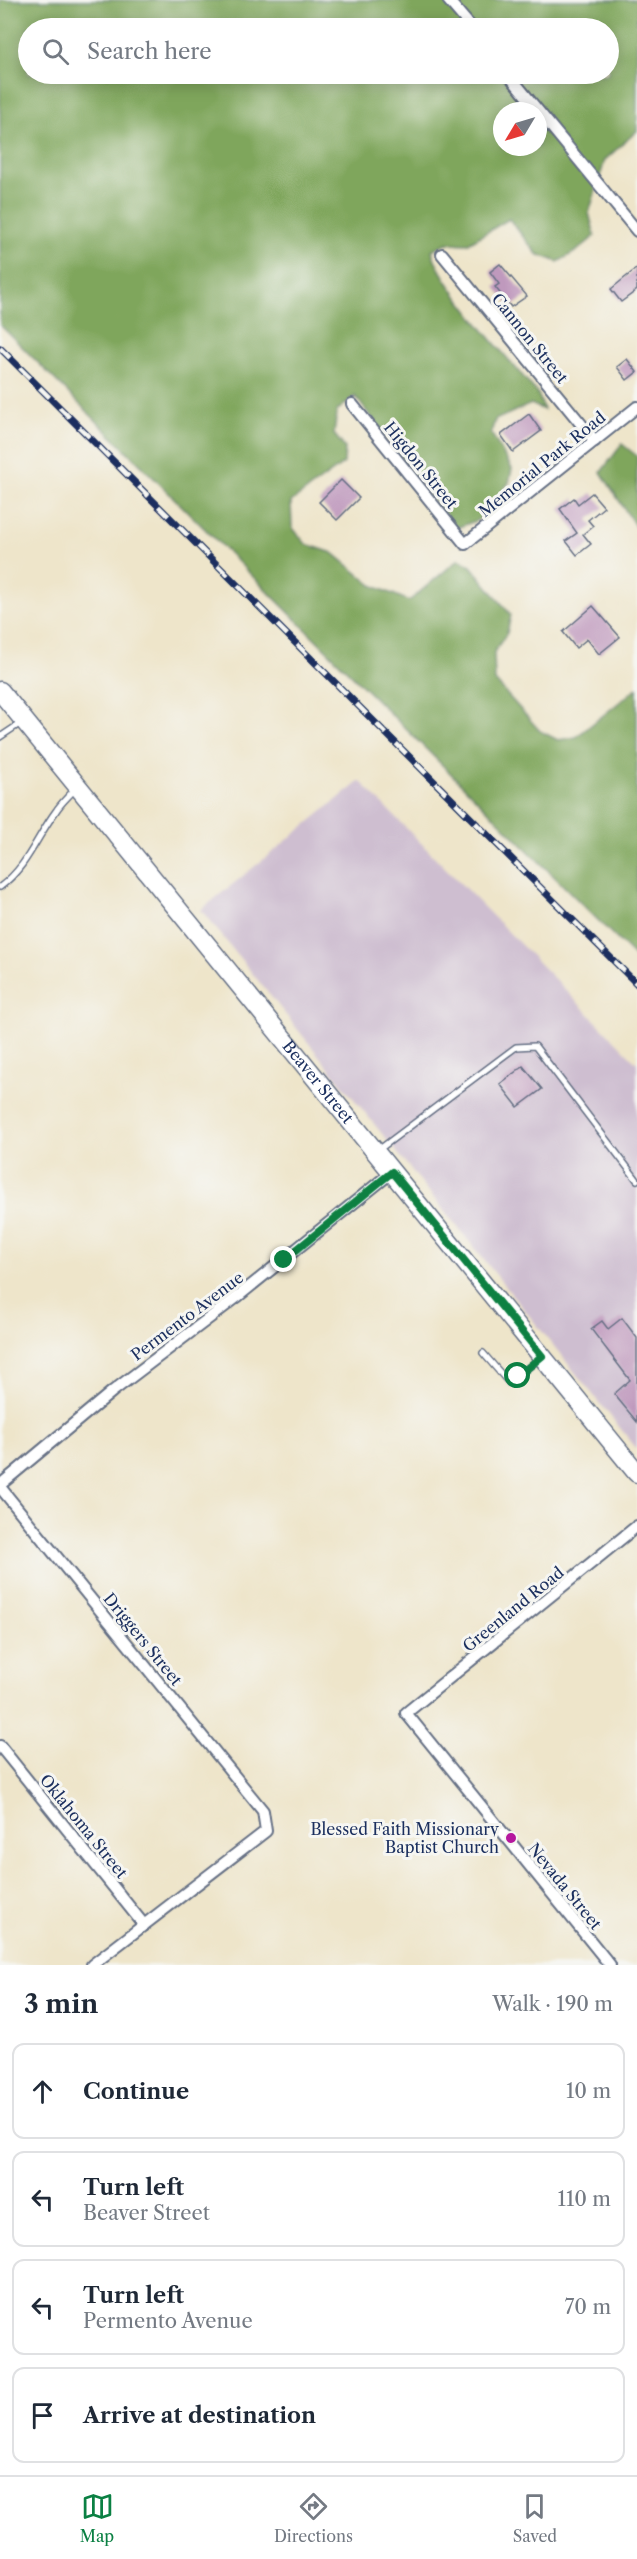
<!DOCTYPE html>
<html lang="en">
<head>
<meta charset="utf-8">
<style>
  body { margin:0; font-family:"Libre Caslon Text",serif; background:#f2f2f3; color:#1f2937 }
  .compass { position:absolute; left:493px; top:102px; width:54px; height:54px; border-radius:50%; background:#fff; box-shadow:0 3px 15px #0003; rotate:232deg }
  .stop { position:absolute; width:18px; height:18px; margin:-14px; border:4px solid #0b8043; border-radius:50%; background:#fff }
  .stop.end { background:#0b8043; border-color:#fff; box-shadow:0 2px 6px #0008 }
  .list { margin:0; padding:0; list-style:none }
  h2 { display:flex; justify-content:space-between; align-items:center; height:78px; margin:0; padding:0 24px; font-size:26px }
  h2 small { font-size:20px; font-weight:400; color:#747a83 }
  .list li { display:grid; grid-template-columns:39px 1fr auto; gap:18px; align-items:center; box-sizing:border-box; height:96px; margin:0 12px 12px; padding:0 12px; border:2px solid #e0e1e3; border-radius:12px }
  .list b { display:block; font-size:22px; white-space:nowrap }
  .list p { margin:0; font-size:20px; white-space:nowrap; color:#747a83 }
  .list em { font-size:20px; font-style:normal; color:#747a83 }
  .icon { flex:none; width:33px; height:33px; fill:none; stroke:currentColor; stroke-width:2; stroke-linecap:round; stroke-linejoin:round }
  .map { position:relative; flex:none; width:637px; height:1965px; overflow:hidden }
  .search { position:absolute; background:#fff; box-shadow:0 3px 15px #0003; left:18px; right:18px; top:18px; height:66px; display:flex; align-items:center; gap:15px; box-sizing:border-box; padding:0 21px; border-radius:33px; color:#747a83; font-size:22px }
  .sheet { height:510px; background:#fff }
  nav { display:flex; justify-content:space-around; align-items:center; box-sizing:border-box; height:84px; border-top:2px solid #e0e1e3; background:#fff; font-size:16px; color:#747a83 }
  nav a { display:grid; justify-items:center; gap:3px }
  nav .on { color:#0b8043 }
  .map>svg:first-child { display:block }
</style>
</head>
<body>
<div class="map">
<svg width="637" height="1965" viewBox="0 0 637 1965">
  <rect width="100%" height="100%" fill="#f6f6f2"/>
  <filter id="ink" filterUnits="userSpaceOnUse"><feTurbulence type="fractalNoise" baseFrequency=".0167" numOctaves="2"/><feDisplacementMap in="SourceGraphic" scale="12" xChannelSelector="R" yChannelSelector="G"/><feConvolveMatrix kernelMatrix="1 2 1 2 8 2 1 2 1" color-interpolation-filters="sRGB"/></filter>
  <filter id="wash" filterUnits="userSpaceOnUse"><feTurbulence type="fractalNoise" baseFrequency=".008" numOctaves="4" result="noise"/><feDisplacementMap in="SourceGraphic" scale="24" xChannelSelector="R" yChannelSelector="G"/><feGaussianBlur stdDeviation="1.35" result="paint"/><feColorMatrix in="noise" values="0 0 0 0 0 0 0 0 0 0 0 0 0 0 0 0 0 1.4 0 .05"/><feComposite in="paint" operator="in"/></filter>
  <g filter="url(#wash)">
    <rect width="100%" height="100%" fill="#eee5ca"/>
    <!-- industrial -->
    <polygon fill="#cebed0" points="360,781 637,1063 637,1449 201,910"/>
    <!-- forest -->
    <g fill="#7fa65c" stroke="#4d6a5d" stroke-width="1.5" fill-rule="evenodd">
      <path d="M0,0H637V131L605,160L589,213L595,236L577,251L558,262L537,254L509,219L467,244L447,243L432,250C439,285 512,362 538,394L544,410L531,404L495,420L491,433L512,469L509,483L478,520L456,528L355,396L337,411L334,434L345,448L344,463L291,502L292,527L306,544L333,553L372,585L409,601L459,559L471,566L511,615L507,633L494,652L495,681L540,731L558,740L576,737L637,688V959L0,325ZM28,28H608V74H28ZM502,111H538V147H502Z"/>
      <polygon points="622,444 637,456 637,529 601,472"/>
    </g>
    <g id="blocks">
      <!-- building -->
      <g fill="#bf99bd">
        <polygon points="500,264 527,296 511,307 495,287 499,284 490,272"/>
        <polygon points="637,268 637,290 621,302 611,289"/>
        <polygon points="627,359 637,372 627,380 617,367"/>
        <polygon points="529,414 541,431 513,452 501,435"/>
        <polygon points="341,480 359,498 337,520 319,502"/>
        <polygon points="592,493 604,507 588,520 593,526 583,534 591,544 577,555 566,541 577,533 560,509 574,498 578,504"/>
        <polygon points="593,606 620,637 599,654 587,639 576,648 563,632"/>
        <polygon points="523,1066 542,1089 518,1107 500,1084"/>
        <polygon points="622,1318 637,1338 637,1422 614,1394 630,1380 591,1329 602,1321 608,1329"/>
      </g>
    </g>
  </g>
  <g filter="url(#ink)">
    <use href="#blocks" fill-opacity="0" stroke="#656f84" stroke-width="1.5"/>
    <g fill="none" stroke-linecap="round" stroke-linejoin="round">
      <defs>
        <g id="service">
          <polyline points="0,737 21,723"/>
          <path d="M0,887C28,866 36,838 56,811C61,803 68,797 74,790"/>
          <polyline points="377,1151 516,1047 535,1046 637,1180"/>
          <polyline points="483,1353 509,1383 539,1359"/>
        </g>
        <g id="minor">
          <polyline points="448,0 472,28"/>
          <polyline points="508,74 637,231"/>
          <polyline points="442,254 595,441"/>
          <polyline points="352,404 465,544 637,407"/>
          <polyline points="0,1485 113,1391 237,1297 392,1172"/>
          <polyline points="0,1487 263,1811 266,1831 92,1965"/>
          <polyline points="0,1746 144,1925"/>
          <polyline points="610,1965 406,1713 637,1526"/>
        </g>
        <g id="primary">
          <path id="s1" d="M0,691L637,1473"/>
        </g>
      </defs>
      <!-- service casing -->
      <use href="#service" stroke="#656f84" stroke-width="8"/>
      <!-- minor casing -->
      <use href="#minor" stroke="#656f84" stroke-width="14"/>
      <!-- primary casing -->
      <use href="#primary" stroke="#656f84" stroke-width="21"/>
      <!-- service -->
      <use href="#service" stroke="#fff" stroke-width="5"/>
      <!-- minor -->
      <use href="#minor" stroke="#fff" stroke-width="10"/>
      <!-- primary -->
      <use href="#primary" stroke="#fff" stroke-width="18"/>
      <defs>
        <polyline id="rail" points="0,348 637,984"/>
      </defs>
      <!-- rail casing -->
      <use href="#rail" stroke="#1b2f5e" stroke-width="7"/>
      <!-- rail -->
      <use href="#rail" stroke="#f6f6f2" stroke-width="4.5" stroke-dasharray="14" stroke-linecap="butt"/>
    </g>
  </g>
  <g fill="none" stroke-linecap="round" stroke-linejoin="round" filter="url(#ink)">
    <!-- route -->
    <polyline stroke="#0b8043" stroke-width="8" points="284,1260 392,1172 542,1356 518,1376"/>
  </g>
  <!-- markers -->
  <circle fill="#b5179e" stroke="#f6f6f2" stroke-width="2" cx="511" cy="1838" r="6"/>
  <g text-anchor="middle" stroke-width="6" stroke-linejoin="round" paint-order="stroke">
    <!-- street labels -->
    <g font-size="16" fill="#1b2f5e" stroke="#f6f6f2">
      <text transform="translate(530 338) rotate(51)" y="6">Cannon Street</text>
      <text transform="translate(542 464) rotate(-39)" y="6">Memorial Park Road</text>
      <text transform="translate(421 465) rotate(51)" y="6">Higdon Street</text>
      <text dy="6" stroke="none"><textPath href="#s1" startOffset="504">Beaver Street</textPath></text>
      <text transform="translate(187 1316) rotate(-37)" y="6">Permento Avenue</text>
      <text transform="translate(513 1609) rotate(-39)" y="6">Greenland Road</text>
      <text transform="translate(143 1639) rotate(51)" y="6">Driggers Street</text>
      <text transform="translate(84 1826) rotate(51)" y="6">Oklahoma Street</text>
      <text transform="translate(565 1886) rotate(51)" y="6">Nevada Street</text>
    </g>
    <!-- poi labels -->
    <g font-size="16" fill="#1b2f5e" stroke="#f6f6f2" text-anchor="end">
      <text x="499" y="1835">Blessed Faith Missionary<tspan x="499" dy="18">Baptist Church</tspan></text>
    </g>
  </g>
</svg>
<svg class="compass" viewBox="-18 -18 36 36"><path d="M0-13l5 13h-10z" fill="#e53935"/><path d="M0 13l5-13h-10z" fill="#747a83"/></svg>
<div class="stop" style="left:518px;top:1376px"></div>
<div class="stop end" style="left:284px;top:1260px"></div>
<div class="search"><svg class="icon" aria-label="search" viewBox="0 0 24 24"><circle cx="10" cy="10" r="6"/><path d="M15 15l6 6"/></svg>Search here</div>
</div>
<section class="sheet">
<h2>3 min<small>Walk · 190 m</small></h2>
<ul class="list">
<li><svg class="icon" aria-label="ahead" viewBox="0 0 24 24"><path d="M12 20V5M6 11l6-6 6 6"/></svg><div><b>Continue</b></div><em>10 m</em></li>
<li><svg class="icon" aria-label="left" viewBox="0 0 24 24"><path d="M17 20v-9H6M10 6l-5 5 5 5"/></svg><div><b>Turn left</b><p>Beaver Street</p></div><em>110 m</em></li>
<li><svg class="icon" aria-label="left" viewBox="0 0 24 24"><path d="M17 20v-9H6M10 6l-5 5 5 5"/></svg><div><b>Turn left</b><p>Permento Avenue</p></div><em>70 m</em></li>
<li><svg class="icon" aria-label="arrive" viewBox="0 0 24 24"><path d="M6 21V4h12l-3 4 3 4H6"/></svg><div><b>Arrive at destination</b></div></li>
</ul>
</section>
<nav>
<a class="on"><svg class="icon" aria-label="map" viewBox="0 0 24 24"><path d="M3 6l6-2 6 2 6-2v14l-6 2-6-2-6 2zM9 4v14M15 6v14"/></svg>Map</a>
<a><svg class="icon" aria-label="directions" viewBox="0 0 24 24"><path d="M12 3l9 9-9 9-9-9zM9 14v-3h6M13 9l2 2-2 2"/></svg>Directions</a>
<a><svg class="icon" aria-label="saved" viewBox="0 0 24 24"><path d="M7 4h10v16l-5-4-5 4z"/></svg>Saved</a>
</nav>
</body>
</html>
